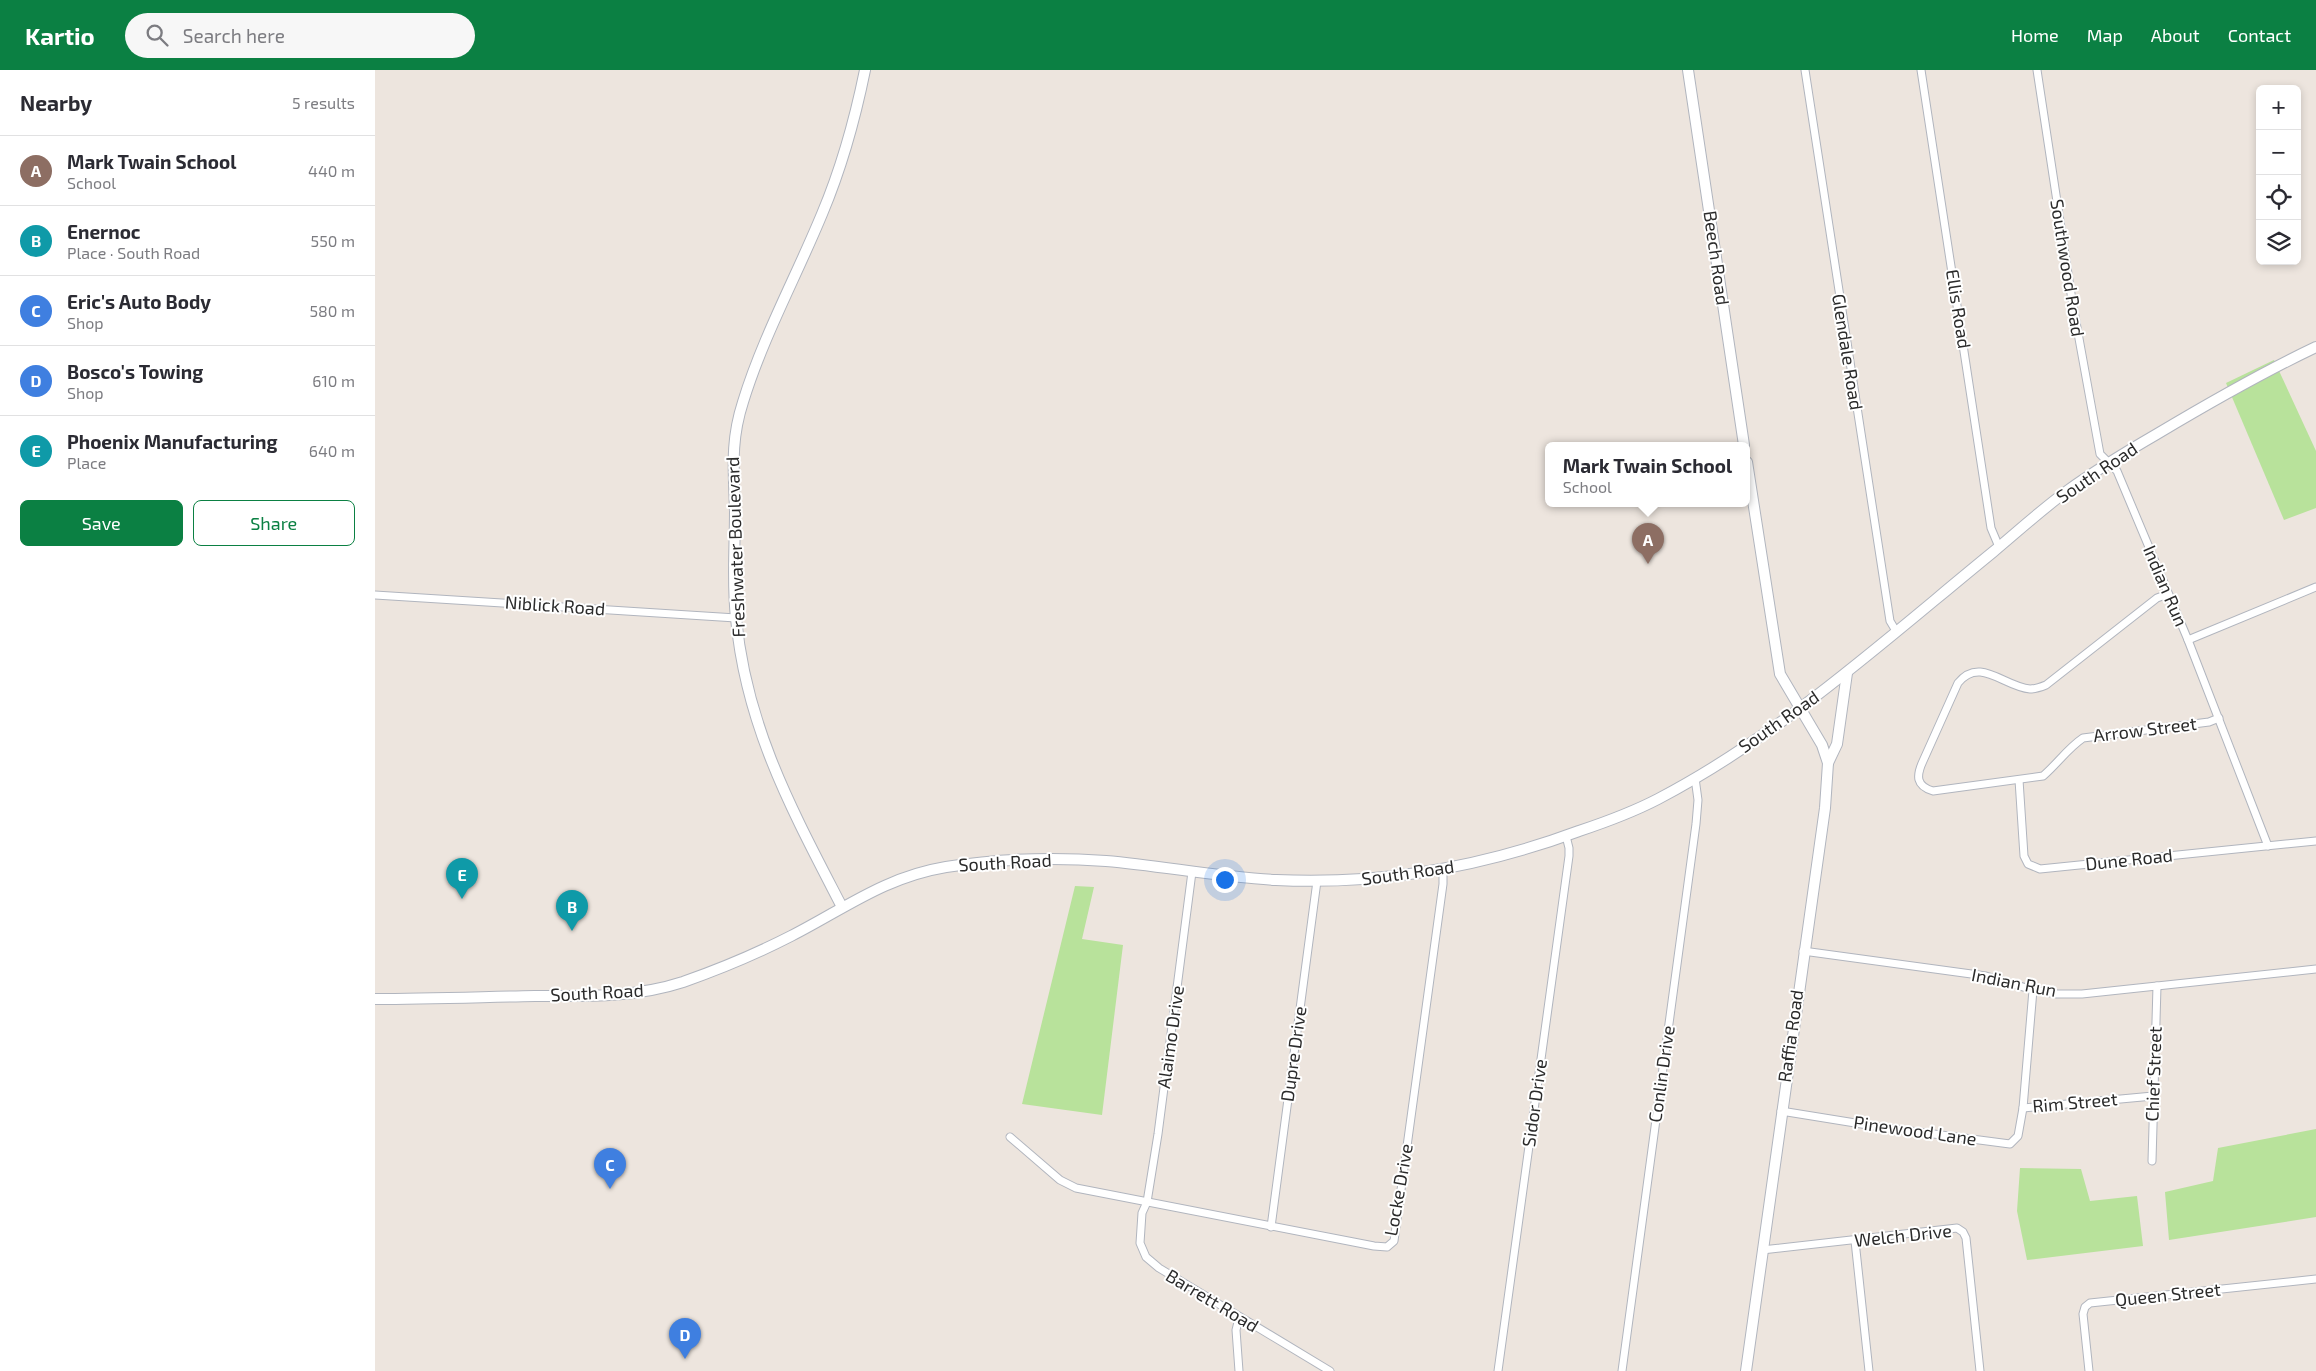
<!DOCTYPE html>
<html lang="en">
<head>
<meta charset="utf-8">
<style>
  body { margin:0; font-family:"Exo 2",sans-serif; background:#f7f7f7; color:#2b2b33 }
  .controls { position:absolute; right:15px; top:15px; display:grid; overflow:hidden; border-radius:8px; box-shadow:0 2px 8px #0003 }
  .controls button { width:45px; height:45px; display:grid; place-items:center; padding:0; border:0; border-bottom:1px solid #e1e1e2; background:#fff; color:#2b2b33; font:25px sans-serif }
  .you { position:absolute; left:849px; top:809px; width:18px; height:18px; margin:-12px; border:4px solid #fff; border-radius:50%; background:#1a73e8; box-shadow:0 0 0 8px #1a73e833 }
  .badge { display:grid; place-items:center; width:32px; height:32px; border-radius:50%; background:#0b8043; color:#fff; font-size:16px; font-weight:700 }
  .pin { position:absolute; translate:-50% -41px; filter:drop-shadow(0 1px 2px #0008) }
  .pin::after { content:''; position:absolute; top:26px; width:18px; height:15px; background:inherit; clip-path:polygon(0 0,100% 0,50% 100%) }
  .popup { position:absolute; left:1170px; top:372px; width:205px; height:65px; box-sizing:border-box; display:grid; place-content:center; border-radius:8px; background:#fff; filter:drop-shadow(0 1px 4px #0005); font-size:16px; white-space:nowrap; color:#7c7c81 }
  .popup b { font-size:19px; color:#2b2b33 }
  .popup::after { content:''; position:absolute; left:50%; top:100%; margin-left:-10px; border:10px solid transparent; border-top-color:#fff }
  .list { margin:0; padding:0; list-style:none }
  h2 { display:flex; justify-content:space-between; align-items:center; height:65px; margin:0; padding:0 20px; font-size:21px }
  h2 small { font-size:16px; font-weight:400; color:#7c7c81 }
  .list li { display:grid; grid-template-columns:32px 1fr auto; gap:15px; align-items:center; box-sizing:border-box; height:70px; padding:0 20px; border-top:1px solid #e1e1e2 }
  .list b { display:block; font-size:19px; white-space:nowrap }
  .list p { margin:0; font-size:16px; white-space:nowrap; color:#7c7c81 }
  .list em { font-size:16px; font-style:normal; color:#7c7c81 }
  .actions { display:flex; gap:10px; padding:15px 20px }
  .actions a { flex:1; padding:11px 0; border:1px solid #0b8043; border-radius:8px; text-align:center; font-size:18px; color:#0b8043 }
  .actions .main { background:#0b8043; color:#fff }
  .icon { flex:none; width:28px; height:28px; fill:none; stroke:currentColor; stroke-width:2; stroke-linecap:round; stroke-linejoin:round }
  .map { position:relative; flex:none; width:1941px; height:1301px; overflow:hidden }
  header { display:flex; align-items:center; gap:30px; box-sizing:border-box; height:70px; padding:0 25px; background:#0b8043; color:#fff }
  header strong { font-size:24px }
  nav { display:flex; gap:28px; margin-inline-start:auto; font-size:18px }
  .search { width:350px; height:45px; background:#f7f7f7; display:flex; align-items:center; gap:12px; box-sizing:border-box; padding:0 18px; border-radius:28px; color:#7c7c81; font-size:19px }
  main { display:flex }
  aside { flex:1; background:#fff }
  .map>svg:first-child { display:block }
</style>
</head>
<body>
<header>
<strong>Kartio</strong>
<div class="search"><svg class="icon" aria-label="search" viewBox="0 0 24 24"><circle cx="10" cy="10" r="6"/><path d="M15 15l6 6"/></svg>Search here</div>
<nav><a>Home</a><a>Map</a><a>About</a><a>Contact</a></nav>
</header>
<main>
<aside>
<h2>Nearby<small>5 results</small></h2>
<ul class="list">
<li><span class="badge" style="background:#8d6e63">A</span><div><b>Mark Twain School</b><p>School</p></div><em>440 m</em></li>
<li><span class="badge" style="background:#0f9aa8">B</span><div><b>Enernoc</b><p>Place · South Road</p></div><em>550 m</em></li>
<li><span class="badge" style="background:#3f7fe0">C</span><div><b>Eric's Auto Body</b><p>Shop</p></div><em>580 m</em></li>
<li><span class="badge" style="background:#3f7fe0">D</span><div><b>Bosco's Towing</b><p>Shop</p></div><em>610 m</em></li>
<li><span class="badge" style="background:#0f9aa8">E</span><div><b>Phoenix Manufacturing</b><p>Place</p></div><em>640 m</em></li>
</ul>
<div class="actions"><a class="main">Save</a><a>Share</a></div>
</aside>
<div class="map">
<svg width="1941" height="1301" viewBox="0 0 1941 1301">
  <rect width="100%" height="100%" fill="#ede5de"/>
  <!-- green -->
  <g fill="#b8e29b">
    <polygon points="1899,290 1941,381 1941,438 1909,450 1851,313"/>
    <polygon points="700,816 719,817 707,869 748,875 727,1045 647,1034"/>
    <polygon points="1941,1059 1941,1147 1794,1170 1790,1122 1838,1111 1843,1078"/>
    <polygon points="1645,1098 1706,1099 1715,1131 1762,1126 1768,1176 1652,1190 1642,1141"/>
  </g>
  <g fill="none" stroke-linecap="round" stroke-linejoin="round">
    <defs>
      <g id="street">
        <polyline points="1430,0 1515,551 1521,561"/>
        <polyline points="1546,0 1616,458 1624,477"/>
        <polyline points="1662,0 1697,230 1725,384 1742,401 1813,570 1893,776"/>
        <path d="M1793,524L1782,528L1671,615C1666,617 1660,619 1655,619C1629,617 1605,586 1583,613L1548,691C1541,706 1541,716 1558,721L1668,706C1682,694 1693,678 1708,668L1834,652L1844,648"/>
        <polyline points="0,525 361,548"/>
        <polyline points="1813,570 1941,517"/>
        <polyline points="1644,710 1649,786 1653,794 1665,799 1941,771"/>
        <polyline points="817,802 783,1064 772,1132 767,1143 765,1173 771,1187 784,1198 955,1301"/>
        <polyline points="1428,881 1611,906 1658,920 1682,924 1707,924 1941,899"/>
        <polyline points="1648,1038 1778,1026"/>
        <polyline points="1406,1041 1505,1057 1635,1074 1643,1066 1648,1038 1658,920"/>
        <polyline points="635,1067 685,1110 701,1118 999,1176 1012,1177 1019,1171 1068,814 1068,800"/>
        <polyline points="1777,1091 1782,916"/>
        <polyline points="896,1157 942,811"/>
        <polyline points="1480,1171 1494,1301"/>
        <polyline points="1387,1180 1582,1158 1588,1162 1591,1168 1605,1301"/>
        <polyline points="864,1248 861,1260 864,1301"/>
        <polyline points="1123,1301 1194,786 1194,778 1191,766"/>
        <polyline points="1247,1301 1321,754 1323,730 1320,708"/>
        <polyline points="1714,1301 1708,1244 1710,1237 1715,1233 1941,1209"/>
      </g>
      <g id="secondary">
        <polyline points="1313,0 1369,375"/>
        <polyline points="1453,693 1462,674 1472,603"/>
        <path d="M467,837C418,742 371,657 361,548C357,512 360,477 360,442C359,401 355,372 368,332C388,267 421,207 447,144C466,99 480,49 490,0"/>
        <path d="M0,929C53,929 107,927 160,926C211,926 259,928 308,912C345,899 381,884 416,866C469,839 510,807 571,797C623,789 679,787 731,791C788,796 844,807 901,810C1005,815 1107,797 1204,761C1231,752 1258,742 1283,729C1407,664 1510,570 1618,482C1642,462 1666,440 1692,421C1721,400 1751,382 1782,364C1834,333 1886,303 1941,277"/>
        <polyline points="1371,1301 1450,738 1453,693 1447,675 1405,604 1372,392"/>
      </g>
    </defs>
    <!-- street casing -->
    <use href="#street" stroke="#b1b5be" stroke-width="9"/>
    <!-- secondary casing -->
    <use href="#secondary" stroke="#b1b5be" stroke-width="12"/>
    <!-- street -->
    <use href="#street" stroke="#fff" stroke-width="7"/>
    <!-- secondary -->
    <use href="#secondary" stroke="#fff" stroke-width="10"/>
  </g>
  <g text-anchor="middle" stroke-width="4" stroke-linejoin="round" paint-order="stroke">
    <!-- street labels -->
    <g font-size="18" fill="#2b2b2b" stroke="#fff">
      <text transform="translate(1341 188) rotate(82)" y="6">Beech Road</text>
      <text transform="translate(1692 198) rotate(81)" y="6">Southwood Road</text>
      <text transform="translate(1583 239) rotate(81)" y="6">Ellis Road</text>
      <text transform="translate(1472 282) rotate(81)" y="6">Glendale Road</text>
      <text transform="translate(1722 403) rotate(-34)" y="6">South Road</text>
      <text transform="translate(361 477) rotate(-92)" y="6">Freshwater Boulevard</text>
      <text transform="translate(1790 516) rotate(67)" y="6">Indian Run</text>
      <text transform="translate(180 536) rotate(4)" y="6">Niblick Road</text>
      <text transform="translate(1404 652) rotate(-35)" y="6">South Road</text>
      <text transform="translate(1770 660) rotate(-7)" y="6">Arrow Street</text>
      <text transform="translate(1754 790) rotate(-6)" y="6">Dune Road</text>
      <text transform="translate(630 793) rotate(-3)" y="6">South Road</text>
      <text transform="translate(1033 803) rotate(-8)" y="6">South Road</text>
      <text transform="translate(1639 913) rotate(11)" y="6">Indian Run</text>
      <text transform="translate(222 923) rotate(-3)" y="6">South Road</text>
      <text transform="translate(1416 966) rotate(-82)" y="6">Raffia Road</text>
      <text transform="translate(796 967) rotate(-82)" y="6">Alaimo Drive</text>
      <text transform="translate(919 984) rotate(-82)" y="6">Dupre Drive</text>
      <text transform="translate(1287 1004) rotate(-82)" y="6">Conlin Drive</text>
      <text transform="translate(1779 1004) rotate(-88)" y="6">Chief Street</text>
      <text transform="translate(1160 1033) rotate(-82)" y="6">Sidor Drive</text>
      <text transform="translate(1700 1033) rotate(-5)" y="6">Rim Street</text>
      <text transform="translate(1540 1061) rotate(8)" y="6">Pinewood Lane</text>
      <text transform="translate(1024 1120) rotate(-80)" y="6">Locke Drive</text>
      <text transform="translate(1528 1166) rotate(-6)" y="6">Welch Drive</text>
      <text transform="translate(1793 1225) rotate(-6)" y="6">Queen Street</text>
      <text transform="translate(837 1231) rotate(31)" y="6">Barrett Road</text>
    </g>
  </g>
</svg>
<div class="controls">
<button>+</button>
<button>−</button>
<button><svg class="icon" aria-label="locate" viewBox="0 0 24 24"><circle cx="12" cy="12" r="6"/><path d="M12 2v4M12 18v4M2 12h4M18 12h4"/></svg></button>
<button><svg class="icon" aria-label="layers" viewBox="0 0 24 24"><path d="M12 4l9 5-9 5-9-5zM3 14l9 5 9-5"/></svg></button>
</div>
<div class="you"></div>
<div class="pin badge" style="left:1273px;top:494px;background:#8d6e63">A</div>
<div class="popup"><b>Mark Twain School</b>School</div>
<div class="pin badge" style="left:197px;top:861px;background:#0f9aa8">B</div>
<div class="pin badge" style="left:235px;top:1119px;background:#3f7fe0">C</div>
<div class="pin badge" style="left:310px;top:1289px;background:#3f7fe0">D</div>
<div class="pin badge" style="left:87px;top:829px;background:#0f9aa8">E</div>
</div>
</main>
</body>
</html>
